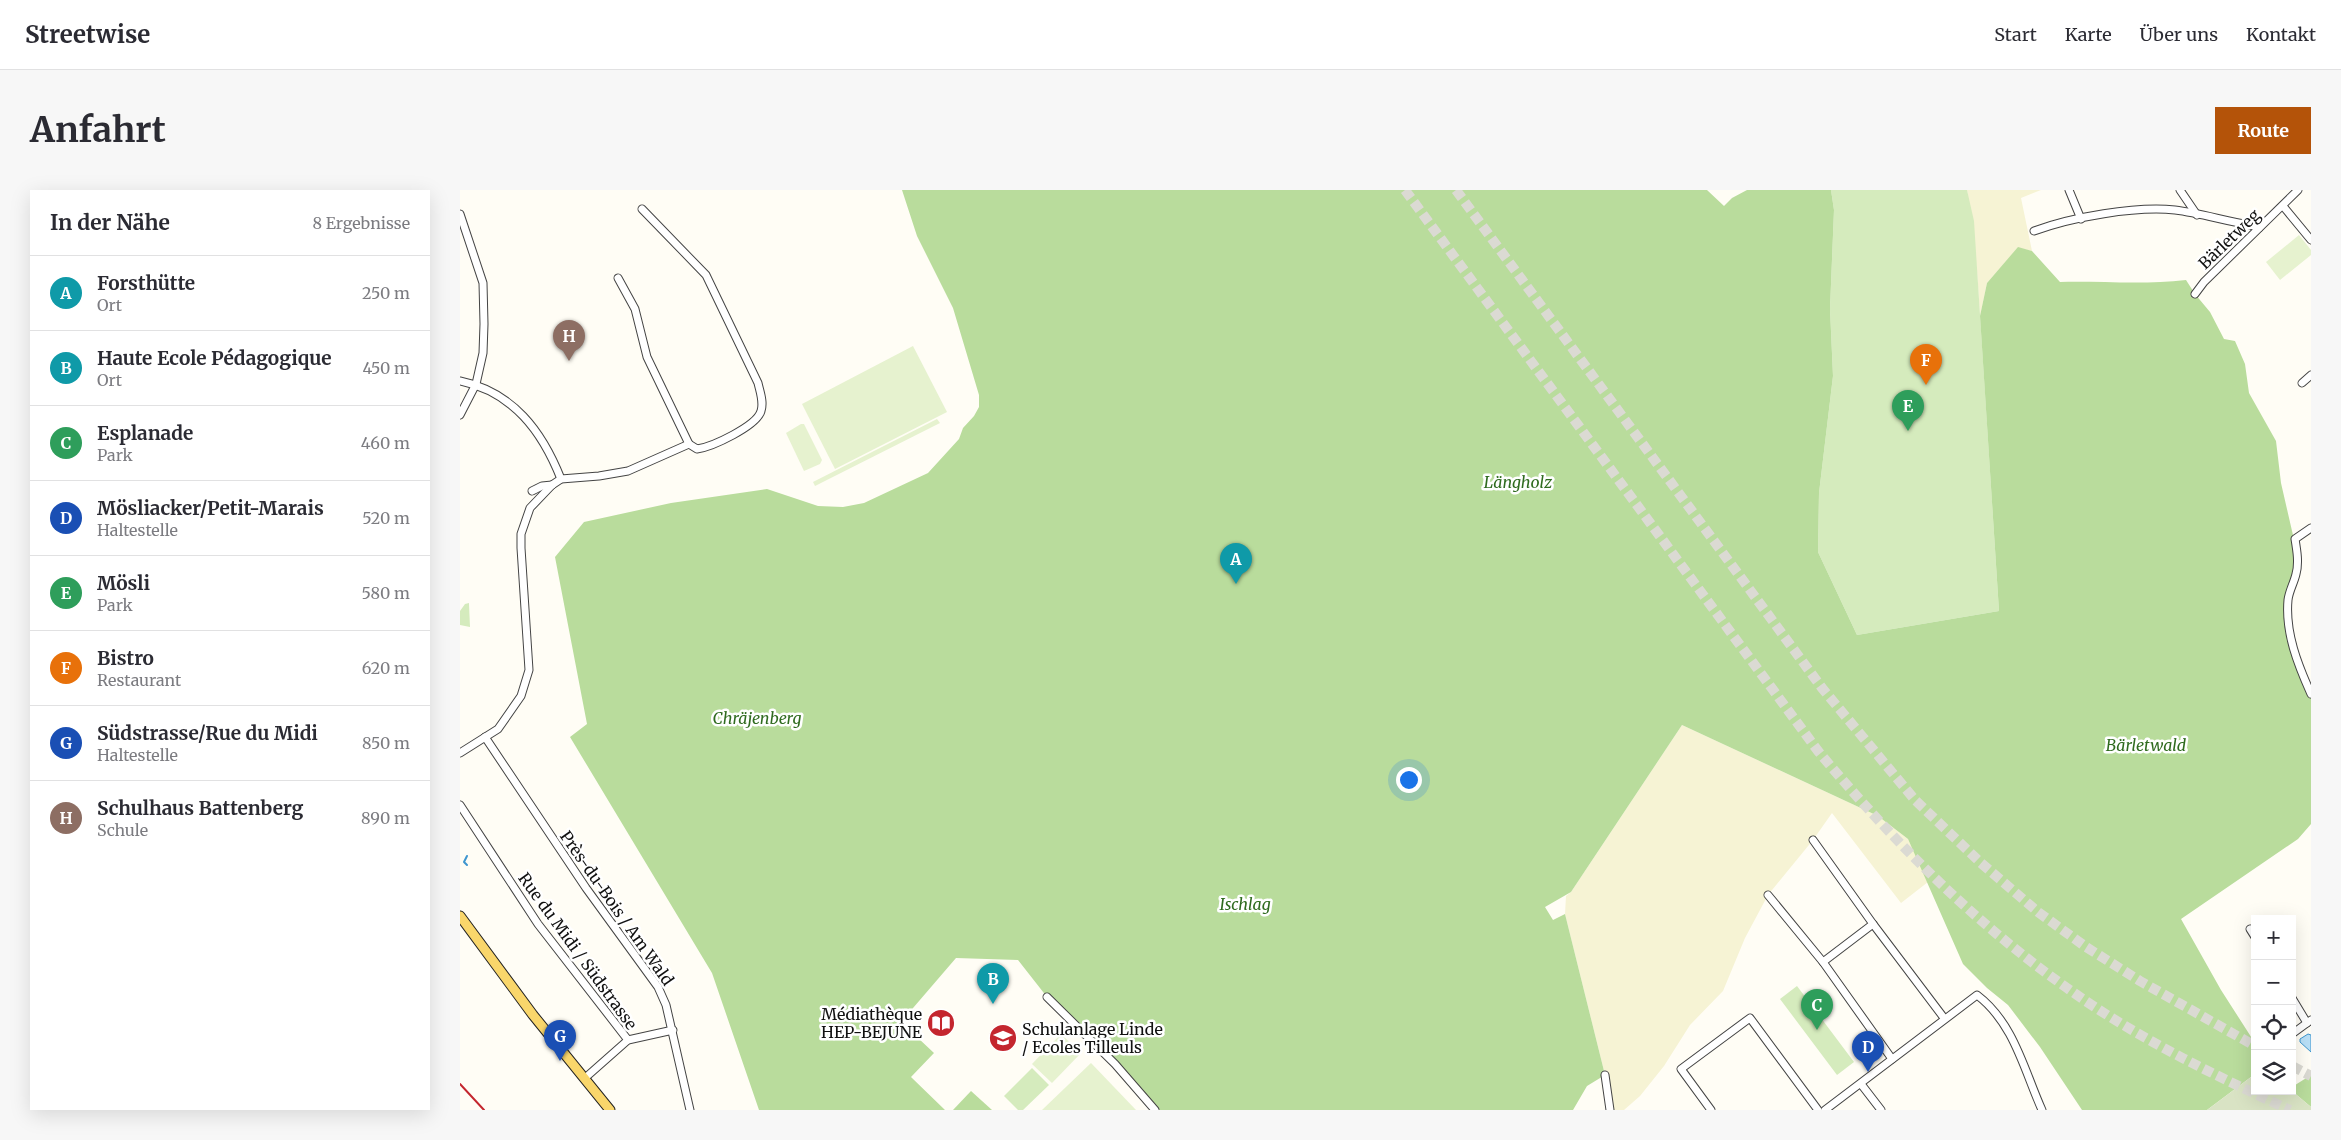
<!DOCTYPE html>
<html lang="de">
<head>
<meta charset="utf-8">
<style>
  body { margin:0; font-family:Merriweather,serif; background:#f7f7f7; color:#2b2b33 }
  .controls { position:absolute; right:15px; bottom:15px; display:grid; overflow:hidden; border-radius:0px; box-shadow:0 5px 20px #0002 }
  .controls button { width:45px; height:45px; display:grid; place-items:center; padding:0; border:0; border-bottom:1px solid #e1e1e2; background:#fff; color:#2b2b33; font:25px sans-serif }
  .you { position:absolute; left:948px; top:589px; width:18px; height:18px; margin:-12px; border:4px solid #fff; border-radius:50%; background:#1a73e8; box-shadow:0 0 0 8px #1a73e833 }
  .badge { display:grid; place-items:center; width:32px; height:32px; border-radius:50%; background:#b45309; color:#fff; font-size:16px; font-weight:700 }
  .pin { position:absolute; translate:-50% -41px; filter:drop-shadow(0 1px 2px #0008) }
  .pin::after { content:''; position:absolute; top:26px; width:18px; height:15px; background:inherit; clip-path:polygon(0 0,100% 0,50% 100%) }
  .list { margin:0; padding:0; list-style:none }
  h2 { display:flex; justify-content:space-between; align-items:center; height:65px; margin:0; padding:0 20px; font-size:21px }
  h2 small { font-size:16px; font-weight:400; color:#7c7c81 }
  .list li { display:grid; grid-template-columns:32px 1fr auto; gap:15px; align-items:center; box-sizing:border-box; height:75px; padding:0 20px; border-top:1px solid #e1e1e2 }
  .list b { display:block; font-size:19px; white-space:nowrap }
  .list p { margin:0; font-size:16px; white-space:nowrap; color:#7c7c81 }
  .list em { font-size:16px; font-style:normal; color:#7c7c81 }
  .icon { flex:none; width:28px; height:28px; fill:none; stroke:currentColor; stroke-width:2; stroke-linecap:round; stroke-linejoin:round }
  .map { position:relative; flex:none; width:1851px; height:920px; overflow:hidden; border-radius:0px }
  header { display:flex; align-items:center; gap:30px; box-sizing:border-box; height:70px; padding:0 25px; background:#fff; border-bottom:1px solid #e1e1e2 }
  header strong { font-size:24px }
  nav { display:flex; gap:28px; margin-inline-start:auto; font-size:18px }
  .intro { display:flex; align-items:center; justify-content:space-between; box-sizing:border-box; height:120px; padding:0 30px }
  h1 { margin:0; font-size:35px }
  .button { padding:12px 22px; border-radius:0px; background:#b45309; color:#fff; font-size:18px; font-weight:700 }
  main { display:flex; gap:30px; padding:0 30px }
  aside { flex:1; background:#fff; border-radius:0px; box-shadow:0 5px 20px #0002 }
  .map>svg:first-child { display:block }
</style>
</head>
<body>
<header>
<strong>Streetwise</strong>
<nav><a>Start</a><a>Karte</a><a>Über uns</a><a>Kontakt</a></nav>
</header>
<div class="intro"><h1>Anfahrt</h1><a class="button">Route</a></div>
<main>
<aside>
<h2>In der Nähe<small>8 Ergebnisse</small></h2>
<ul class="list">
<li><span class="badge" style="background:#0f9aa8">A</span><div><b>Forsthütte</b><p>Ort</p></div><em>250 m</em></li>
<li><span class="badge" style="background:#0f9aa8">B</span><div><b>Haute Ecole Pédagogique</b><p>Ort</p></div><em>450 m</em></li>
<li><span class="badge" style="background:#2e9e5b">C</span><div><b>Esplanade</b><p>Park</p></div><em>460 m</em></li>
<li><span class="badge" style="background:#1a4fb4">D</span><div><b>Mösliacker/Petit-Marais</b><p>Haltestelle</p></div><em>520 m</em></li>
<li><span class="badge" style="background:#2e9e5b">E</span><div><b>Mösli</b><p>Park</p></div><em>580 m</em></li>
<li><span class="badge" style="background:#e8710a">F</span><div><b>Bistro</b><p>Restaurant</p></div><em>620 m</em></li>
<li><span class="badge" style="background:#1a4fb4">G</span><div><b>Südstrasse/Rue du Midi</b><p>Haltestelle</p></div><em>850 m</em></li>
<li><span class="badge" style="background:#8d6e63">H</span><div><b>Schulhaus Battenberg</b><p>Schule</p></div><em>890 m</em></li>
</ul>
</aside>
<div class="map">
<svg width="1851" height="920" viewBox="0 0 1851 920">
  <rect width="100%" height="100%" fill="#fffdf5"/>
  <!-- farmland -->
  <g fill="#f6f3d4">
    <polygon points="1507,0 1581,0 1561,8 1572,61 1558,58 1527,93 1520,126 1517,81"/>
    <polygon points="1222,535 1418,626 1448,649 1468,692 1441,713 1372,623 1353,650 1308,705 1285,748 1263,801 1230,835 1204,876 1180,906 1164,920 1150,920 1145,885 1105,724 1106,706 1111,702"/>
  </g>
  <!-- green -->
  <g fill="#d5ebbd">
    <polygon points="1371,0 1507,0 1514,31 1539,421 1397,445 1358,362 1359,303 1373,186 1370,119 1374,20"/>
    <polygon points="9,413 9,414 10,437 0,435 0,421 5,414"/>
    <polygon points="1337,796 1394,872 1377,885 1320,809"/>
    <polygon points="572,878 589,895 563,920 558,920 544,906"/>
  </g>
  <!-- forest -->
  <g fill="#b9dc9c">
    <path d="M442,0H1247L1264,16L1272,8L1287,0H1371L1374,20L1370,119L1373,186L1359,303L1358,362L1397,445L1539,421L1520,126L1527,93L1558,57L1572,61L1600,92C1642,91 1684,95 1726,90L1735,104L1750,122L1764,149L1775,151L1785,174L1789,203L1816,251L1821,293L1838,367L1828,407L1829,432L1851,504V634L1838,649L1721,729L1761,800L1795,853V884L1747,920H1622L1580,857L1548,815L1527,798L1503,774L1448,649L1418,626L1222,535L1111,702L1085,717L1093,730L1105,724L1145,885L1127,896L1113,920H695L587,807L558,770L496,768L441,832L474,863L451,887L485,920H299L252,783L110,547L127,534L95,367L124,332L211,313L307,299L358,316L383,317L404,313L468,283L499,249L503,238L514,226L519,217V205L493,118L457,46Z"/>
    <polygon points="1851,885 1851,917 1832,901 1832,897"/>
    <polygon points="511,901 532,920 493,920"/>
  </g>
  <!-- cemetery -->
  <polygon fill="#d9e3c4" points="1795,884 1795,901 1832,901 1851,917 1851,920 1747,920"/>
  <!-- pitch -->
  <g fill="#e6f2cf">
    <polygon points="1839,45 1851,60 1851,65 1820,90 1806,72"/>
    <polygon points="453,156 487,222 375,279 342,214"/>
    <polygon points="477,229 480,233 355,296 353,292"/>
    <polygon points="341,234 344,234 362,270 360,274 344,281 326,243"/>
    <polygon points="601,844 621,863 592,893 572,874"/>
    <polygon points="631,873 676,920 582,920"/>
  </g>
  <!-- water -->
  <polygon fill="#b9e0f7" stroke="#3f96cf" points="1848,844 1851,845 1851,862 1840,852 1840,849"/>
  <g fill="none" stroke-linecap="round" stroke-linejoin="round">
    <!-- stream -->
    <polyline stroke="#3f96cf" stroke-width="2" points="7,675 4,672 7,666"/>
    <!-- highway-tunnel -->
    <g stroke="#dbdad3" stroke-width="10" stroke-dasharray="10 5" stroke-linecap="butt">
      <path d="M945,0L1358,561C1433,651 1511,730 1607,798C1675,847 1754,885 1830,920"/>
      <polyline points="996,0 1362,498 1455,610 1521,673 1578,722 1626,757 1680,791 1795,856"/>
      <polyline points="1832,876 1851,886"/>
    </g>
    <defs>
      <g id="minor">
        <polyline points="1609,0 1621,29"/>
        <polyline points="1720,0 1737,25"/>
        <polyline points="1823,16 1851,50"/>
        <polyline points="0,24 23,93 24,134 23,163 16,194 0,225"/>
        <path d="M1574,41C1612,27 1675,16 1715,20C1740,23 1765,31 1790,35L1799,38"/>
        <polyline points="158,88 175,119 187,167 229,254"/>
        <polyline points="1735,104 1744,92 1838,0"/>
        <path d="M0,191C53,202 82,241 101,289"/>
        <polyline points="1842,193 1851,185"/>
        <polyline points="72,301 82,296 92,295"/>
        <path d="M1851,338L1835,349C1837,361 1839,373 1836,384C1834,393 1829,401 1828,410C1825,443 1838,475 1851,504"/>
        <polyline points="25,547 126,698 198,797 206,815 230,920"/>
        <path d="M0,563L38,539L61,506L69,480L61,358V344L70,318L92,295L101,289L139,286L168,281L229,254L237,259C252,257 297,236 301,221C304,212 300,202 298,193L246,85L182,19"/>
        <polyline points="0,615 78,734 168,850"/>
        <polyline points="1353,650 1413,734 1484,828"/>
        <polyline points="1308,705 1363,772 1432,869"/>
        <polyline points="1790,739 1795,747"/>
        <polyline points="1363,772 1413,734"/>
        <polyline points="587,807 655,874 695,920"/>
        <polyline points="1832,808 1847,833"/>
        <polyline points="1832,844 1851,830"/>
        <polyline points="1145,885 1150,920"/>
        <polyline points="125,888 168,850 213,840"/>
        <polyline points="1401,894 1421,920"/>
        <polyline points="1251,920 1221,879 1290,828 1358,920"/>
        <path d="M1365,920L1517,805C1554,833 1564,880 1582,920"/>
      </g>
      <polyline id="major" points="0,726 73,825 150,920"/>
    </defs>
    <!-- minor casing -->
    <use href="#minor" stroke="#444" stroke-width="9"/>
    <!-- major casing -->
    <use href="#major" stroke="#222" stroke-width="11"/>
    <!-- minor -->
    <use href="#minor" stroke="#fff" stroke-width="7"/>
    <!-- major -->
    <use href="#major" stroke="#f9d66b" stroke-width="9"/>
    <!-- rail -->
    <polyline stroke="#c4262e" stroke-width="2" points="0,894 24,920"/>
  </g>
  <!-- icons -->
  <defs>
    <symbol id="library-disc" viewBox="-11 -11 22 22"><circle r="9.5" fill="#c4262e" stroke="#fff"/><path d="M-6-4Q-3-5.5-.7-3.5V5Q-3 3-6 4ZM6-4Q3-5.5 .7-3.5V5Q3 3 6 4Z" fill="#fff"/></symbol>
    <symbol id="school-disc" viewBox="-11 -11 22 22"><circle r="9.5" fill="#c4262e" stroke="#fff"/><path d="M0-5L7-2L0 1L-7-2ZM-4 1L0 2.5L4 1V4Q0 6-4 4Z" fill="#fff"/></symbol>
  </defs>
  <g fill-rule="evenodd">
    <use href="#library-disc" x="465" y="817" width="32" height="32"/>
    <use href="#school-disc" x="527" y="832" width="32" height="32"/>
  </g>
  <g text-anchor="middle" stroke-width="5" stroke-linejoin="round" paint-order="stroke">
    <!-- street labels -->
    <g font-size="16" fill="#111" stroke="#fff">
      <text transform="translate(1769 49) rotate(-44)" y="6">Bärletweg</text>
      <text transform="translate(157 718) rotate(55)" y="6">Près-du-Bois / Am Wald</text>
      <text transform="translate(118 761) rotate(54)" y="6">Rue du Midi / Südstrasse</text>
    </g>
    <!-- park labels -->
    <g font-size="16" font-style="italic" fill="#2f6b1f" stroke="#fff">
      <text x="1058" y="298">Längholz</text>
      <text x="297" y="534">Chräjenberg</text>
      <text x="1686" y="561">Bärletwald</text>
      <text x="785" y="720">Ischlag</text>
    </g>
    <!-- poi labels -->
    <g font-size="16" fill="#111" stroke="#fff" text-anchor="end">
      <text x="462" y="830">Médiathèque<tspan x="462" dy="18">HEP-BEJUNE</tspan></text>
      <text x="562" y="845" text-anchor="start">Schulanlage Linde<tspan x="562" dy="18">/ Ecoles Tilleuls</tspan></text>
    </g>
  </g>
</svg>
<div class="controls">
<button>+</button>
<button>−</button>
<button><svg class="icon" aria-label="locate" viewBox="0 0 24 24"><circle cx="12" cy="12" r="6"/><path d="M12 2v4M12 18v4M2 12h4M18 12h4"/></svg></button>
<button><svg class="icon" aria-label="layers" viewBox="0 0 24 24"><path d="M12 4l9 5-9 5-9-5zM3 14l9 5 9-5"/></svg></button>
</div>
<div class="you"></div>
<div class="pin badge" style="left:776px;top:394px;background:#0f9aa8">A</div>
<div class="pin badge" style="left:533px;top:814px;background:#0f9aa8">B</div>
<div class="pin badge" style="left:1357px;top:840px;background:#2e9e5b">C</div>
<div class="pin badge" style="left:1408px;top:882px;background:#1a4fb4">D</div>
<div class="pin badge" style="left:1448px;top:241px;background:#2e9e5b">E</div>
<div class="pin badge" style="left:1466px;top:195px;background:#e8710a">F</div>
<div class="pin badge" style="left:100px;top:871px;background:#1a4fb4">G</div>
<div class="pin badge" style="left:109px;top:171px;background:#8d6e63">H</div>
</div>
</main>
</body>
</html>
